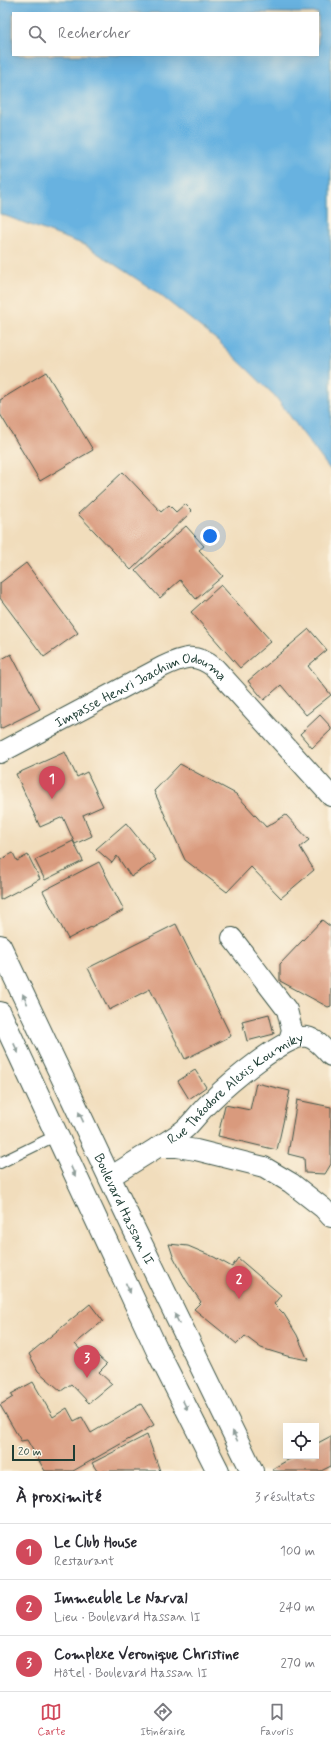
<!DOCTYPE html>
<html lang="fr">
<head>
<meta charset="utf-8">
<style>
  body { margin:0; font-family:Mynerve,sans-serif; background:#f7f7f7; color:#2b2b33 }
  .controls { position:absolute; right:12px; bottom:12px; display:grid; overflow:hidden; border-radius:0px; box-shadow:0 4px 16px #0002 }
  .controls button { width:36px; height:36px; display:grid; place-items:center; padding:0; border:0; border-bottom:1px solid #e1e1e2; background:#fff; color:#2b2b33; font:20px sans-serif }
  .scale { position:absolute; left:12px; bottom:10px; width:63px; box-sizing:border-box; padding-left:4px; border:2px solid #1f3d34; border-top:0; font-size:11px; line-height:14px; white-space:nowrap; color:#1f3d34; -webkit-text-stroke:3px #fcf5e5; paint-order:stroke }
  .you { position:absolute; left:210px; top:536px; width:14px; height:14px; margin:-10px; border:3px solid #fff; border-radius:50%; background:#1a73e8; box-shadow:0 0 0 6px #1a73e833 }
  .badge { display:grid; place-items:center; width:26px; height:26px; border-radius:50%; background:#d1495b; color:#fff; font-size:13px; font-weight:700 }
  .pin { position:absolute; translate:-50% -33px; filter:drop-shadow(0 1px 2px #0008) }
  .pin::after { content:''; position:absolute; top:21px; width:14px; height:12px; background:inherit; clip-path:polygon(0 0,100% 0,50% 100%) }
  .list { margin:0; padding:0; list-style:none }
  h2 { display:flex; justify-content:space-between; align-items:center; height:52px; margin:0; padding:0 16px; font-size:17px }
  h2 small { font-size:13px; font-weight:400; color:#7c7c81 }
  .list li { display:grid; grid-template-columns:26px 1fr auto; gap:12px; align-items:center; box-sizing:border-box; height:56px; padding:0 16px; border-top:1px solid #e1e1e2 }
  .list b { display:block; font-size:15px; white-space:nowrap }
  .list p { margin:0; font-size:13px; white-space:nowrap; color:#7c7c81 }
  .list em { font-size:13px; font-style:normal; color:#7c7c81 }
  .icon { flex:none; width:22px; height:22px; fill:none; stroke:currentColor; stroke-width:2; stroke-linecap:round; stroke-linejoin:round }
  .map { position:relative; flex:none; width:331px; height:1471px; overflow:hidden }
  .search { position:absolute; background:#fff; box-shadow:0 4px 16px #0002; left:12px; right:12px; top:12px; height:44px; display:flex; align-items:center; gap:10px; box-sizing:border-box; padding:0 14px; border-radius:0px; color:#7c7c81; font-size:15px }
  .sheet { height:220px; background:#fff }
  nav { display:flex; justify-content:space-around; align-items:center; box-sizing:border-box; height:56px; border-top:1px solid #e1e1e2; background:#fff; font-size:11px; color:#7c7c81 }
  nav a { display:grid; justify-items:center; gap:2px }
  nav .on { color:#d1495b }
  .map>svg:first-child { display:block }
</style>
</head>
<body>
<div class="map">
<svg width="331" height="1471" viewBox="0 0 331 1471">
  <rect width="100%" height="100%" fill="#fcf5e5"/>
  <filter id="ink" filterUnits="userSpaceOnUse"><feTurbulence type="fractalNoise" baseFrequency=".025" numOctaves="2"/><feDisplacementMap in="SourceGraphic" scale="8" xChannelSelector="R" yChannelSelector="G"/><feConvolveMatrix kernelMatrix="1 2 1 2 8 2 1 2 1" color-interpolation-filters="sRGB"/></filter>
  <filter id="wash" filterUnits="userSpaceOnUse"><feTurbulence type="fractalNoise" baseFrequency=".012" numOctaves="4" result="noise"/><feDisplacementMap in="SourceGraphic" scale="16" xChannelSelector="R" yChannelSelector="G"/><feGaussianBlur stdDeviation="0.9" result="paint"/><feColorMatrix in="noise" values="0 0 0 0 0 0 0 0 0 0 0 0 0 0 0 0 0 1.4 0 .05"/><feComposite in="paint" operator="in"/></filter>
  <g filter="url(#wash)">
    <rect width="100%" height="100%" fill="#f1ddbc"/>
    <!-- water -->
    <path fill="#68b2e0" stroke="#44788a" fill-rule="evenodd" d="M0,0H331V471L275,396L218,341L155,291L85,245L0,214ZM13,13H318V55H13Z"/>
    <g id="blocks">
      <!-- building -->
      <g fill="#d99a7d">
        <polygon points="46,372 93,450 40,481 0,414 0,400"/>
        <polygon points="123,472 161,512 169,505 176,512 185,504 192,511 131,570 78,514"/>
        <polygon points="186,526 204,546 199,550 223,576 196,599 180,580 160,598 135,570"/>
        <polygon points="26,563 78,633 44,657 0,598 0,583"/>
        <polygon points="221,585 271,641 240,668 191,612"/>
        <polygon points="309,629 327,650 308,666 331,695 306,715 281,685 264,700 248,681"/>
        <polygon points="11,654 40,709 0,729 0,660"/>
        <polygon points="320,715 331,727 331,730 312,748 300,734"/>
        <polygon points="65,752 77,777 87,772 103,806 83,815 92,836 75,844 63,817 40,827 16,774"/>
        <polygon points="180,764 236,794 266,827 286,815 309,840 300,847 314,870 281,898 251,867 227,892 185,860 154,791"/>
        <polygon points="126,823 156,860 131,877 117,856 112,863 96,849"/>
        <polygon points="73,841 83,861 45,880 35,860"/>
        <polygon points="13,853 17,861 28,855 40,879 0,900 0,860"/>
        <polygon points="99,862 124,910 68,939 43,891"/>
        <polygon points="322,920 331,927 331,1006 328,1007 280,981 280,964"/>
        <polygon points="176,924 231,1036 185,1059 150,989 109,1010 88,968"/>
        <polygon points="269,1014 274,1034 247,1041 242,1021"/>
        <polygon points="195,1070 206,1087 189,1099 178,1081"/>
        <polygon points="256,1083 290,1091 277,1150 218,1136 225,1105 250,1110"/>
        <polygon points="297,1100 331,1107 331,1164 325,1174 305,1173 304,1158 288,1154"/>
        <polygon points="169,1244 188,1246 214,1257 232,1267 238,1258 281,1295 274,1304 284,1314 297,1335 308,1360 287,1356 261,1348 245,1336 237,1344 194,1309 201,1302 186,1280 173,1256"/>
        <polygon points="90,1304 103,1321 75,1344 86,1356 92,1351 107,1364 99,1372 112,1384 89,1403 71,1384 61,1391 38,1371 29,1354"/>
        <polygon points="33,1382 53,1417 67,1408 74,1421 82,1417 91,1433 141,1404 154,1425 73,1471 45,1471 27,1440 21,1441 0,1405 13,1397 11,1394"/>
        <polygon points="147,1435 160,1471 97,1471 92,1463"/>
        <polygon points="331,1436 331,1466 321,1471 273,1471 272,1469 295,1456 316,1456 316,1444"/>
      </g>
    </g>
  </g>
  <g filter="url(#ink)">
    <use href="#blocks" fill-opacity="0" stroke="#3e5548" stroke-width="1"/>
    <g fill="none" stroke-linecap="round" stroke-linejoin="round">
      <defs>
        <polyline id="service" points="0,1163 57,1135"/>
        <g id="minor">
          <path id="s1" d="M0,753L162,667C183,657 195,652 215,668L331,796"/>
          <polyline points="232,938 287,1010 292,1030 289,1040"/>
          <path id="s2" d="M158,1147C167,1141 178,1135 186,1128C195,1119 202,1109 211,1101C226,1086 287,1033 307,1037C317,1039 324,1049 331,1056"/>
          <polyline points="110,1177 158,1147 177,1147 196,1150 264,1167 291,1183 323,1208 331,1217"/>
        </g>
        <g id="primary">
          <path id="s3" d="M0,946L132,1225L252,1471"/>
          <polyline points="0,1013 158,1352 218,1471"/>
        </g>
      </defs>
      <!-- service casing -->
      <use href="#service" stroke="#3e5548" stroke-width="12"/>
      <!-- minor casing -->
      <use href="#minor" stroke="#3e5548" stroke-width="22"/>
      <!-- primary casing -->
      <use href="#primary" stroke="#3e5548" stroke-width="24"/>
      <!-- service -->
      <use href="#service" stroke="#fff" stroke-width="10"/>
      <!-- minor -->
      <use href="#minor" stroke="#fff" stroke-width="20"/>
      <!-- primary -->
      <use href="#primary" stroke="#fff" stroke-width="22"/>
    </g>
    <!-- one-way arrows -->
    <defs><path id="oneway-solid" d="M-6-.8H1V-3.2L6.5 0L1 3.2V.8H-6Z"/></defs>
    <g fill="#8f9e9a">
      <use href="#oneway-solid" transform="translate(25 999) rotate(-115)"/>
      <use href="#oneway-solid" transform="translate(16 1048) rotate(65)"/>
      <use href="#oneway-solid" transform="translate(81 1117) rotate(-115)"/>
      <use href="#oneway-solid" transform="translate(73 1171) rotate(65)"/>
      <use href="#oneway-solid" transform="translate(128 1288) rotate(65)"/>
      <use href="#oneway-solid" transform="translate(177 1319) rotate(-116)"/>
      <use href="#oneway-solid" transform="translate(185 1405) rotate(63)"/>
      <use href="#oneway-solid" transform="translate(235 1436) rotate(-116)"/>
    </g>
  </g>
  <g text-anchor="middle" stroke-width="3" stroke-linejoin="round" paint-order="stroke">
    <!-- street labels -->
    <g font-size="14" fill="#1f3d34" stroke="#fcf5e5">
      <text dy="5" stroke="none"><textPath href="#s1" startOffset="159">Impasse Henri Joachim Odouma</textPath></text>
      <text dy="5" stroke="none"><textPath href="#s2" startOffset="98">Rue Théodore Alexis Koumiky</textPath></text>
      <text dy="5" stroke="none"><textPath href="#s3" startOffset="291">Boulevard Hassan II</textPath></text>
    </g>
  </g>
</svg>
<div class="controls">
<button><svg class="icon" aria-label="locate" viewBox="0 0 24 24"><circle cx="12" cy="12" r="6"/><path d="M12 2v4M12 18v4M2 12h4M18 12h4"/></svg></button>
</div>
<div class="scale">20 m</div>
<div class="you"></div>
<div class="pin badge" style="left:52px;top:799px">1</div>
<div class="pin badge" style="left:239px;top:1299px">2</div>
<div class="pin badge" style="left:87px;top:1378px">3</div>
<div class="search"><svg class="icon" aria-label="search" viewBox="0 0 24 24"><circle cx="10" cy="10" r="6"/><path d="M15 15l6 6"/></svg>Rechercher</div>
</div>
<section class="sheet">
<h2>À proximité<small>3 résultats</small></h2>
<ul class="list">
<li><span class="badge">1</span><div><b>Le Club House</b><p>Restaurant</p></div><em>100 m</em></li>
<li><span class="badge">2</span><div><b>Immeuble Le Narval</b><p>Lieu · Boulevard Hassan II</p></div><em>240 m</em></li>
<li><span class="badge">3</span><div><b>Complexe Veronique Christine</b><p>Hôtel · Boulevard Hassan II</p></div><em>270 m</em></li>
</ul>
</section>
<nav>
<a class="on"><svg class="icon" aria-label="map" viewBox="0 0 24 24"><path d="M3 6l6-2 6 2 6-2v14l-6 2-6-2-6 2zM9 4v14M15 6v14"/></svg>Carte</a>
<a><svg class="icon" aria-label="directions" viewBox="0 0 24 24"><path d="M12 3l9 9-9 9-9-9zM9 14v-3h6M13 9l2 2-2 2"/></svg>Itinéraire</a>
<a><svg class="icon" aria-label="saved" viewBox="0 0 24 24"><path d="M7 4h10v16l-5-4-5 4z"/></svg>Favoris</a>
</nav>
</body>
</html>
